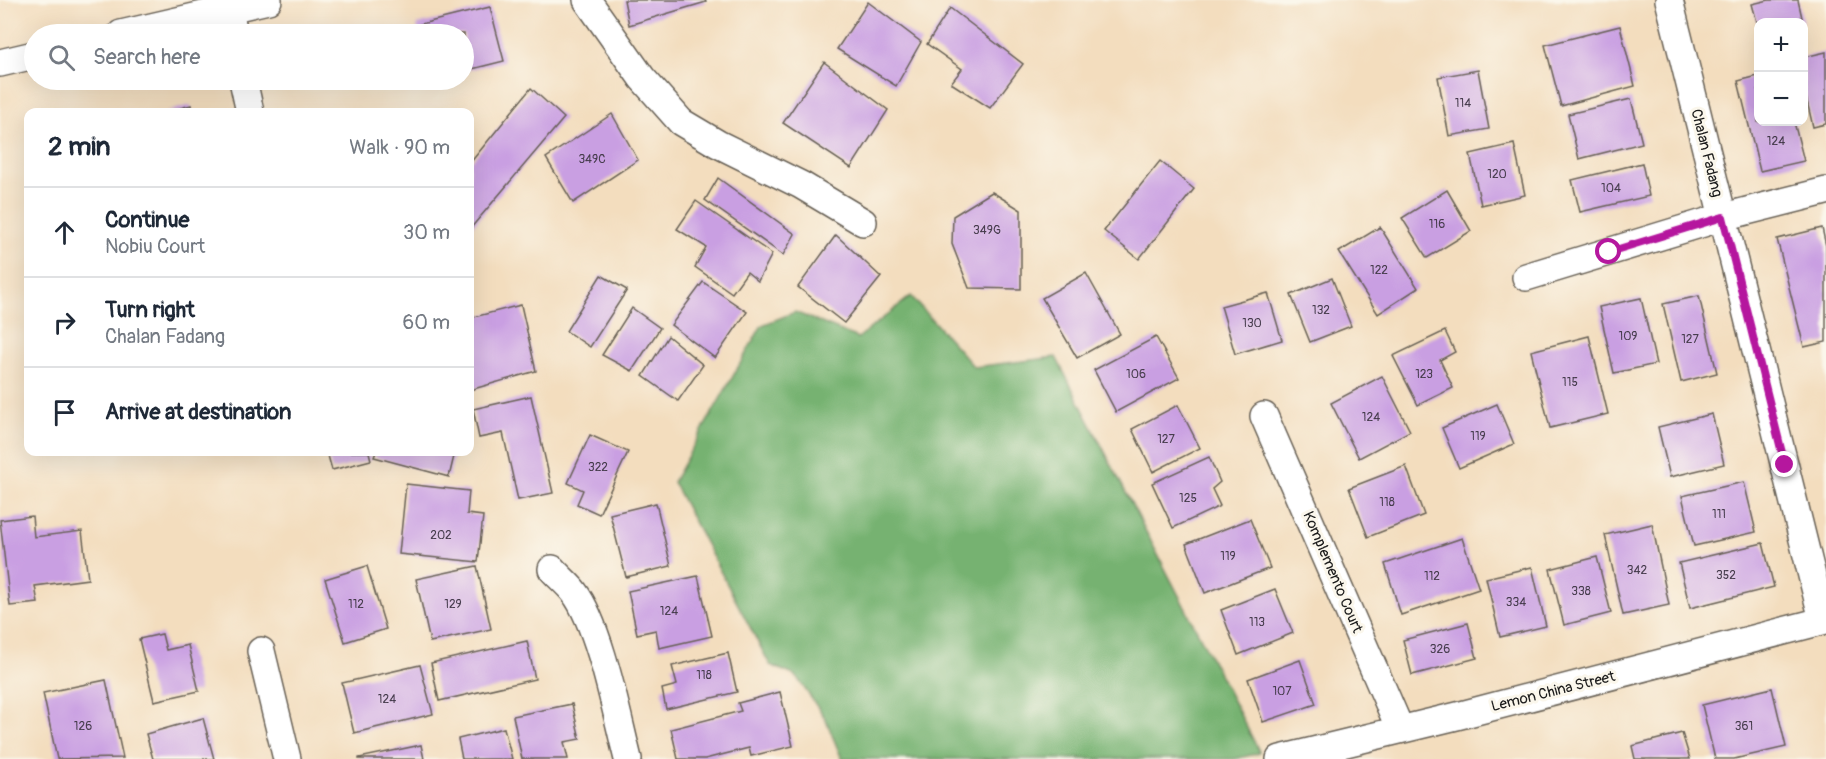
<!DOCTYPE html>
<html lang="en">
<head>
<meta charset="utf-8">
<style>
  body { margin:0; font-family:Pangolin,sans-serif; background:#f2f2f3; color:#1f2937 }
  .controls { position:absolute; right:18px; top:18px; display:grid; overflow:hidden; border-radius:12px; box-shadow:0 6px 24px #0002 }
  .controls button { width:54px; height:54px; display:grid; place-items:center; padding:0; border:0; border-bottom:2px solid #e0e1e3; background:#fff; color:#1f2937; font:30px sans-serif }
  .stop { position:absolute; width:18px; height:18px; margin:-14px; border:4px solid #b5179e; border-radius:50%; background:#fff }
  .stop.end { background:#b5179e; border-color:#fff; box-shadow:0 2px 6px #0008 }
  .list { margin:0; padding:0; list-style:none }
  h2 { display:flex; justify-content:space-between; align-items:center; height:78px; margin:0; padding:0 24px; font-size:26px }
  h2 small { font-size:20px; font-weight:400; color:#747a83 }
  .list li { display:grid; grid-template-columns:39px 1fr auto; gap:18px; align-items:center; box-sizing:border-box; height:90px; padding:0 24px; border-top:2px solid #e0e1e3 }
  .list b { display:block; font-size:22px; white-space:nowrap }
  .list p { margin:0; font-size:20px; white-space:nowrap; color:#747a83 }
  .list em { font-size:20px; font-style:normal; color:#747a83 }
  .icon { flex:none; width:33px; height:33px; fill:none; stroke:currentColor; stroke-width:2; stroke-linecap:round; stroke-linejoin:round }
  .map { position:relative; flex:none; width:1826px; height:759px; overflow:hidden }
  .search { position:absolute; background:#fff; box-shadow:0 6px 24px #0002; left:24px; top:24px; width:450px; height:66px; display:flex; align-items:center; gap:15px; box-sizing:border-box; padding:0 21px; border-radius:33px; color:#747a83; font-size:22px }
  .panel { position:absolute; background:#fff; box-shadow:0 6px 24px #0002; left:24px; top:108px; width:450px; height:348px; border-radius:12px }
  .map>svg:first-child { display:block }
</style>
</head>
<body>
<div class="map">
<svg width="1826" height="759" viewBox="0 0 1826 759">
  <rect width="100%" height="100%" fill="#fbf7ec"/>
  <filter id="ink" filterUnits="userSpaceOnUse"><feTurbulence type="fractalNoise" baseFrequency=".0167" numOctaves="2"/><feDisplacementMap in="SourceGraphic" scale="12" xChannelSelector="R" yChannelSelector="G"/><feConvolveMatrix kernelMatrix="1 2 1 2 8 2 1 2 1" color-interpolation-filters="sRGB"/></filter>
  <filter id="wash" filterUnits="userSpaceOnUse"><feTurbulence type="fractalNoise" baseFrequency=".008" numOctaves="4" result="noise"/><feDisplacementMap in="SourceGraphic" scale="24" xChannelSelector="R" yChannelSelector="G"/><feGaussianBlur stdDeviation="1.35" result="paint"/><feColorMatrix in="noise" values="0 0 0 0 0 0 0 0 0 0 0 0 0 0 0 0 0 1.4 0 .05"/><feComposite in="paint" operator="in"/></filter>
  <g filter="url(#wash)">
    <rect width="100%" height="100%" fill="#f3ddbe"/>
    <!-- forest -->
    <polygon fill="#76b271" stroke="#496746" stroke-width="1.5" points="911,296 974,367 1056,357 1260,753 1235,759 842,759 825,718 796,676 770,665 673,482 762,325 795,312 858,338"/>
    <g id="blocks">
      <!-- building -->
      <g fill="#c99fe2">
        <polygon points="624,0 705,0 706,2 629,25"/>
        <polygon points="1769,0 1798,0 1803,22 1757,22 1752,4"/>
        <polygon points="868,2 921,42 896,86 837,49"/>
        <polygon points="490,7 504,61 464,71 464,34 419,34 417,25"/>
        <polygon points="950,8 1023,64 990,108 951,83 962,69 927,44"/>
        <polygon points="1620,26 1635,86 1561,106 1545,45"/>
        <polygon points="1826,52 1826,124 1813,127 1804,88 1804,57"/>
        <polygon points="824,62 888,110 851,168 783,123"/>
        <polygon points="1478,70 1489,129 1449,136 1438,77"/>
        <polygon points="1758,76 1758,122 1794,122 1804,161 1760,171 1738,81"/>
        <polygon points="531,88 564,118 470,229 470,163"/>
        <polygon points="1631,99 1642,143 1579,159 1568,114"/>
        <polygon points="191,105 192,112 166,112"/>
        <polygon points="612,114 638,160 573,203 546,158"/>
        <polygon points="1514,144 1525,195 1481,205 1470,154"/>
        <polygon points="1160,161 1194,189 1139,259 1104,231"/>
        <polygon points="1642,163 1649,196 1580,212 1572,180"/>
        <polygon points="718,178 795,234 783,255 705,200"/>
        <polygon points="1447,190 1471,231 1427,258 1402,218"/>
        <polygon points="992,192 1021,210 1021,289 969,288 952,244 953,216"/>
        <polygon points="696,201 772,254 758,281 747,272 732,293 695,267 706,247 677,229"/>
        <polygon points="1380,227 1418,288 1378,314 1339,252"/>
        <polygon points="1822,228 1826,246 1826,342 1804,347 1777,239"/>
        <polygon points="836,235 881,277 844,323 798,287"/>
        <polygon points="1086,273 1120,334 1077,358 1042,298"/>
        <polygon points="601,275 627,290 590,347 566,331"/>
        <polygon points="1332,278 1351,326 1310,342 1291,295"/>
        <polygon points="703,282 747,312 715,358 671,325"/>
        <polygon points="1268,293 1282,340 1235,354 1221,306"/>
        <polygon points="1699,296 1717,373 1681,382 1663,304"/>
        <polygon points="1641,298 1656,364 1614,373 1599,307"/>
        <polygon points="521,305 536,371 470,390 470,318"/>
        <polygon points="632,308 660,328 632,371 602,355"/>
        <polygon points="1445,331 1455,352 1440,360 1453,388 1418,405 1393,356"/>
        <polygon points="668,336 703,365 678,401 643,376"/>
        <polygon points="1589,336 1608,414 1550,428 1531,351"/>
        <polygon points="1156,337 1179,378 1116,412 1094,370"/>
        <polygon points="1382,376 1410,431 1359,458 1331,403"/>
        <polygon points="531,396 553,493 518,500 503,433 479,438 473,409"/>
        <polygon points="1497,404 1514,444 1459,468 1442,428"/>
        <polygon points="1178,405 1200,448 1153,472 1132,429"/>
        <polygon points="1712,414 1724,464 1670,477 1658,427"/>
        <polygon points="590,435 628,452 599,514 577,504 583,490 568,483"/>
        <polygon points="327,452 369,452 371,460 332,470"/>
        <polygon points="376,452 455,452 449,477 374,457"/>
        <polygon points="1209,457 1220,482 1212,489 1220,506 1173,528 1152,483"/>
        <polygon points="1406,466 1424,515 1368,537 1349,488"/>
        <polygon points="1744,482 1756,532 1694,546 1682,496"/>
        <polygon points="406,484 469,491 467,514 483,516 478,562 399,554"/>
        <polygon points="656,503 671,566 626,577 610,514"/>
        <polygon points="32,516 34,537 82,531 88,579 35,586 38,603 10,606 0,520"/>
        <polygon points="1250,519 1270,568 1205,593 1186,544"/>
        <polygon points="1652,524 1669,605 1623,615 1605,535"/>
        <polygon points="1462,538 1479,589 1401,615 1385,564"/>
        <polygon points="1763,543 1774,587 1690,608 1679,563"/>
        <polygon points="1597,557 1611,613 1564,625 1550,569"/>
        <polygon points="367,566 386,629 345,642 325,579"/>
        <polygon points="477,566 491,629 430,642 416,579"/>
        <polygon points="1532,567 1546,626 1500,637 1486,578"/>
        <polygon points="698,576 712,636 659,648 656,630 637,634 628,591"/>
        <polygon points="1275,589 1293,633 1238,655 1221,610"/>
        <polygon points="1468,623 1477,658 1412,675 1403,640"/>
        <polygon points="162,634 166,650 188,645 199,691 154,701 139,639"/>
        <polygon points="527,641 535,679 439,701 431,663"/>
        <polygon points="728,653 737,692 666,709 662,689 677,685 672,666"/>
        <polygon points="1300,660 1316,704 1263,722 1248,679"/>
        <polygon points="420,665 433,714 354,733 342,683"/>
        <polygon points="106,680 123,758 57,759 43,693"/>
        <polygon points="1772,688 1786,747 1734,759 1715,759 1702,705"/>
        <polygon points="780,692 793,746 751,756 749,748 705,759 678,759 671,729 741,711 738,703"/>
        <polygon points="572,704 580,739 564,742 568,759 522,759 513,716"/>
        <polygon points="203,718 214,759 153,759 146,734"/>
        <polygon points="504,728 512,759 462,759 458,739"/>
        <polygon points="1682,733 1690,759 1635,759 1632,746"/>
        <polygon points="421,745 424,759 359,759 359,758"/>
      </g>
    </g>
  </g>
  <g filter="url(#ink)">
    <use href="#blocks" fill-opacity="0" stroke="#676055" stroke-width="1.5"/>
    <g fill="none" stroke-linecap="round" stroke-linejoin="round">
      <defs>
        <g id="minor">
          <polyline points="587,0 642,78 681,122 718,144 801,185 863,222"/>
          <polyline points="1669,0 1823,620"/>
          <polyline points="229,9 234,34"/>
          <polyline points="121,34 268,0"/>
          <polyline points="0,63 34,55"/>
          <polyline points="243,80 250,112"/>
          <polyline points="1526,277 1723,217 1826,191"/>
          <polyline points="1264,416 1400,729"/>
          <path d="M552,569C559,577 568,584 574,592C600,626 617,716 628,759"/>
          <polyline points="261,651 287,759"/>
          <polyline points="1280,759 1457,716 1826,620"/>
        </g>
      </defs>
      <!-- minor casing -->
      <use href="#minor" stroke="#676055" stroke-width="30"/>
      <!-- minor -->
      <use href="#minor" stroke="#fff" stroke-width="27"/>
    </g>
  </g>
  <g fill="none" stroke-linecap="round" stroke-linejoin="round" filter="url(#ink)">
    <!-- route -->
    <polyline stroke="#b5179e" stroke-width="8" points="1609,252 1723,217 1785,465"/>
  </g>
  <g text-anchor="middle" stroke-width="6" stroke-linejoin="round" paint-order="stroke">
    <!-- number labels -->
    <g font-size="12" fill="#473d4e">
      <text x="1463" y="107">114</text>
      <text x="1776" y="145">124</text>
      <text x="592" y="163">349C</text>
      <text x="1497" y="178">120</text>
      <text x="1611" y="192">104</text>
      <text x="1437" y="228">116</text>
      <text x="987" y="234">349G</text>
      <text x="1379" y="274">122</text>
      <text x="1321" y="314">132</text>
      <text x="1252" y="327">130</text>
      <text x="1628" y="340">109</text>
      <text x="1690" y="343">127</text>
      <text x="1136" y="378">106</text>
      <text x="1424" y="378">123</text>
      <text x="1570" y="386">115</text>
      <text x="1371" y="421">124</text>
      <text x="1478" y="440">119</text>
      <text x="1166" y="443">127</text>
      <text x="598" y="471">322</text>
      <text x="1188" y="502">125</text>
      <text x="1387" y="506">118</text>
      <text x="1719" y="518">111</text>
      <text x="441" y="539">202</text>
      <text x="1228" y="560">119</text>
      <text x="1637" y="574">342</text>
      <text x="1726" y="579">352</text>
      <text x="1432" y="580">112</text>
      <text x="1581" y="595">338</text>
      <text x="1516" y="606">334</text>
      <text x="356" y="608">112</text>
      <text x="453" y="608">129</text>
      <text x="669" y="615">124</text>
      <text x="1257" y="626">113</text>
      <text x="1440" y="653">326</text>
      <text x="704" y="679">118</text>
      <text x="1282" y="695">107</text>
      <text x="387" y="703">124</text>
      <text x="83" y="730">126</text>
      <text x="1744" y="730">361</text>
    </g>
    <!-- street labels -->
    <g font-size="15" fill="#1c1c1c" stroke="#fbf7ec">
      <text transform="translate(1707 153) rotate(76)" y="5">Chalan Fadang</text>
      <text transform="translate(1333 572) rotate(67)" y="5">Komplemento Court</text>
      <text transform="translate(1553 691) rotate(-14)" y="5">Lemon China Street</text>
    </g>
  </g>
</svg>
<div class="controls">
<button>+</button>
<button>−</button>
</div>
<div class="stop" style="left:1609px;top:252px"></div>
<div class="stop end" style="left:1785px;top:465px"></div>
<div class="search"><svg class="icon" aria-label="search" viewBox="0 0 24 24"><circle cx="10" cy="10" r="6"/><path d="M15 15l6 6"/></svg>Search here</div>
<section class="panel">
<h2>2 min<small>Walk · 90 m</small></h2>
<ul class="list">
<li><svg class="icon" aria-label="ahead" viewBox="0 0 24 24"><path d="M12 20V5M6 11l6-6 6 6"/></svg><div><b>Continue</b><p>Nobiu Court</p></div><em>30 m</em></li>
<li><svg class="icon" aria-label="right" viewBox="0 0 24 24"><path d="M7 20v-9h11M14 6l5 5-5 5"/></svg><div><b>Turn right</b><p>Chalan Fadang</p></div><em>60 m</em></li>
<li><svg class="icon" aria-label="arrive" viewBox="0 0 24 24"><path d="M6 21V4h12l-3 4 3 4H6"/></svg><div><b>Arrive at destination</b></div></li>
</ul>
</section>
</div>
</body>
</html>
